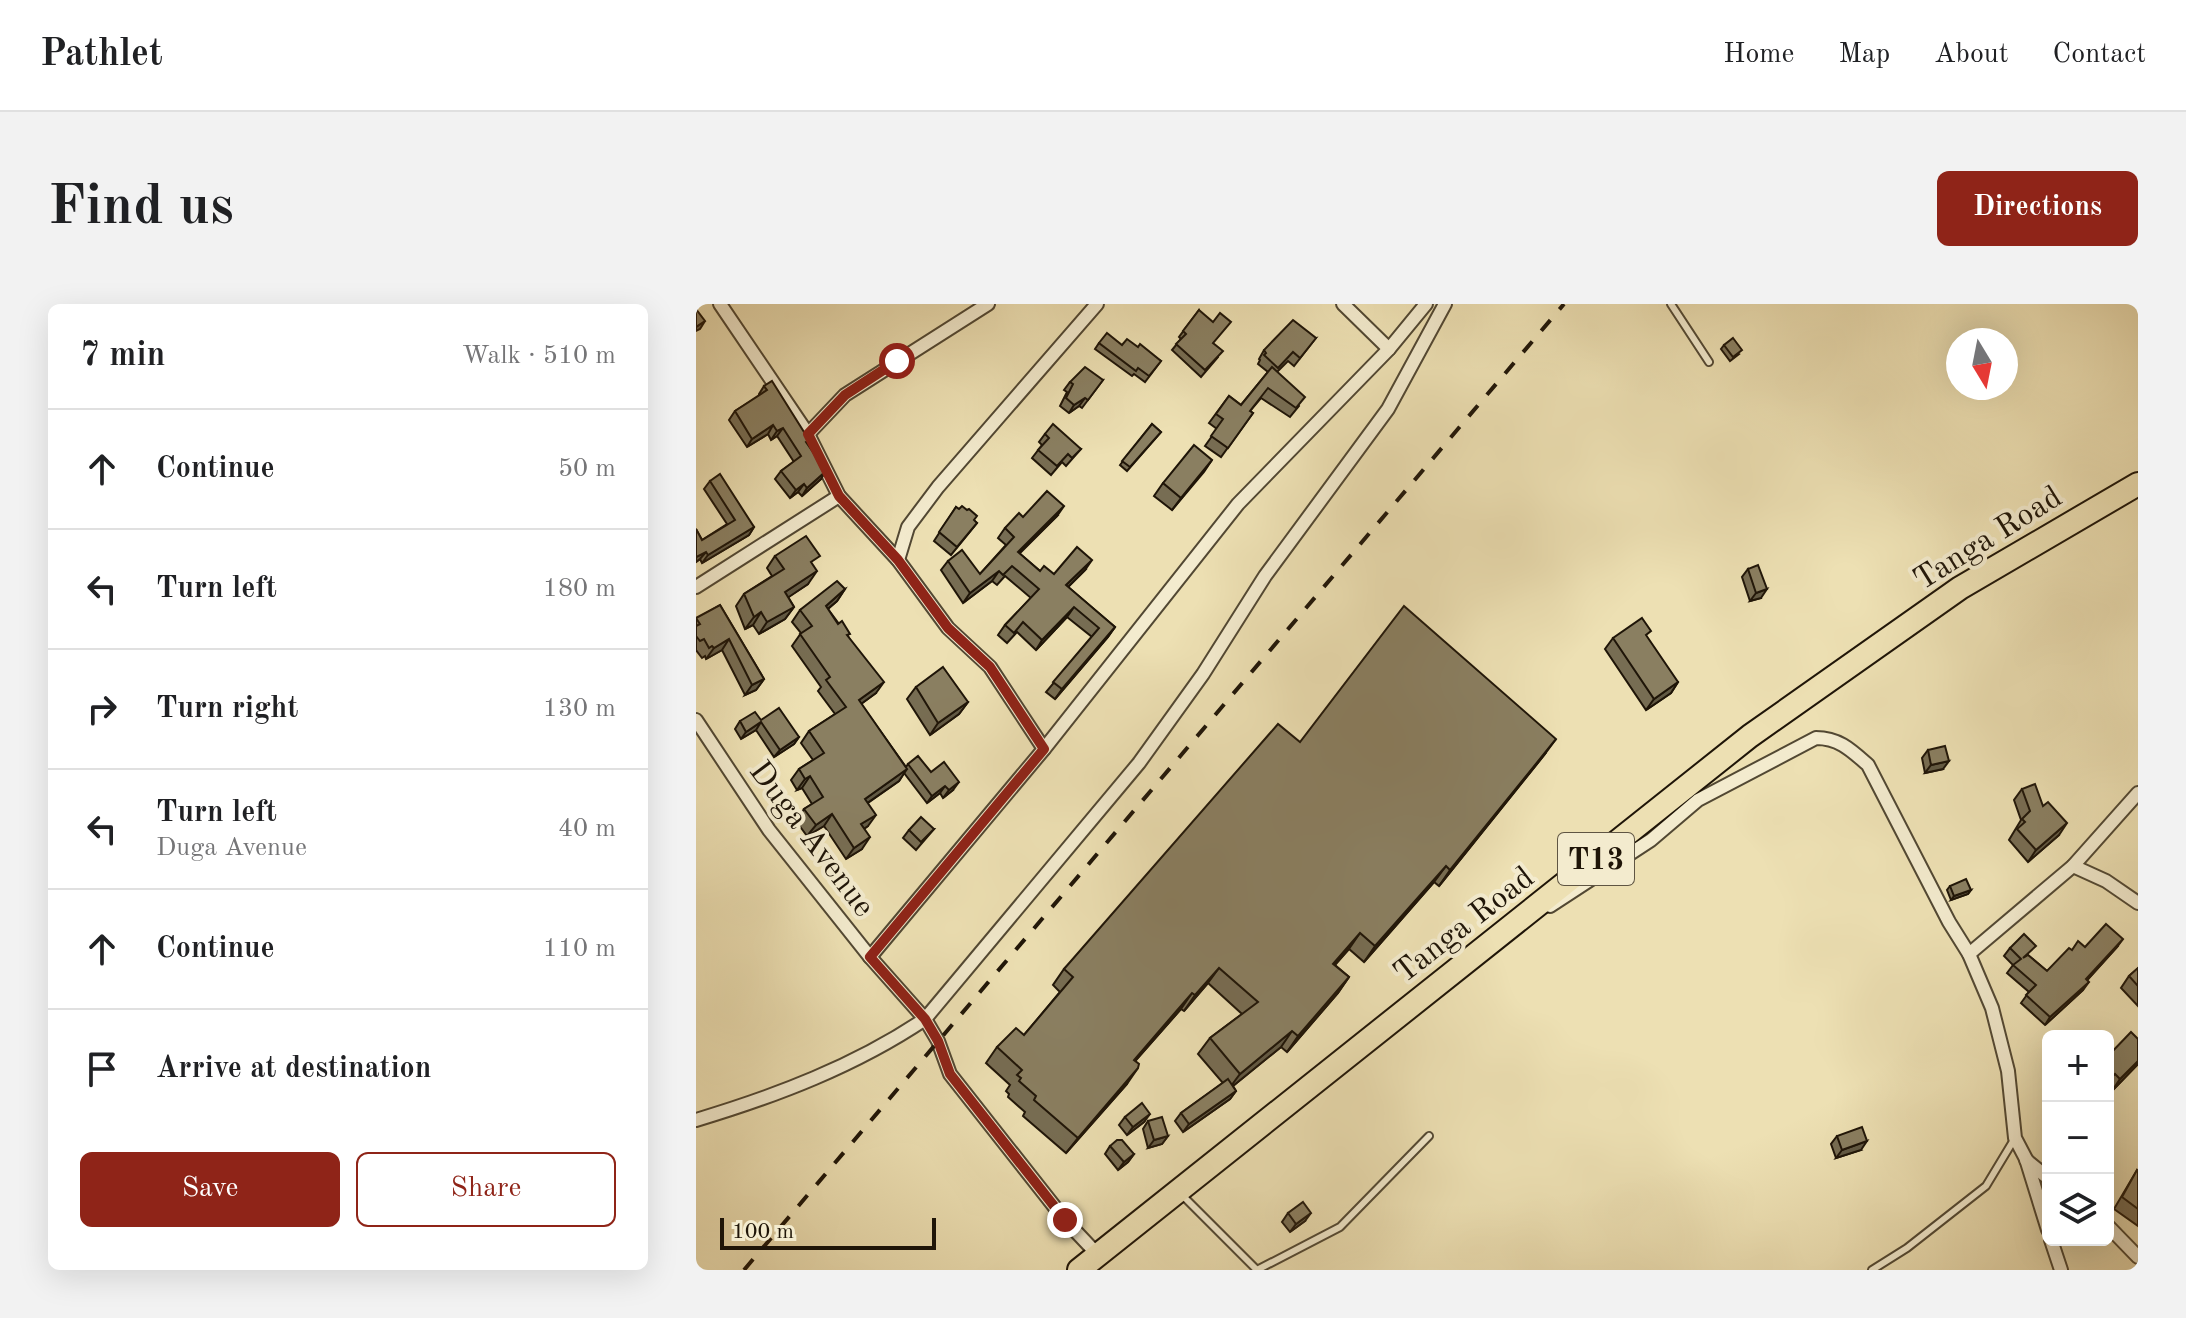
<!DOCTYPE html>
<html lang="en">
<head>
<meta charset="utf-8">
<style>
  body { margin:0; font-family:"Old Standard TT",serif; background:#f2f2f2; color:#202124 }
  .controls { position:absolute; right:24px; bottom:24px; display:grid; overflow:hidden; border-radius:12px; box-shadow:0 8px 32px #0002 }
  .controls button { width:72px; height:72px; display:grid; place-items:center; padding:0; border:0; border-bottom:2px solid #e0e0e0; background:#fff; color:#202124; font:40px sans-serif }
  .compass { position:absolute; left:1250px; top:24px; width:72px; height:72px; border-radius:50%; background:#fff; box-shadow:0 8px 32px #0002; rotate:170deg }
  .scale { position:absolute; left:24px; bottom:20px; width:216px; box-sizing:border-box; padding-left:8px; border:4px solid #1f1508; border-top:0; font-size:22px; line-height:28px; white-space:nowrap; color:#1f1508; -webkit-text-stroke:6px #f3ebce; paint-order:stroke }
  .stop { position:absolute; width:24px; height:24px; margin:-18px; border:6px solid #8f2418; border-radius:50%; background:#fff }
  .stop.end { background:#8f2418; border-color:#fff; box-shadow:0 2px 8px #0008 }
  .list { margin:0; padding:0; list-style:none }
  h2 { display:flex; justify-content:space-between; align-items:center; height:104px; margin:0; padding:0 32px; font-size:34px }
  h2 small { font-size:26px; font-weight:400; color:#757577 }
  .list li { display:grid; grid-template-columns:52px 1fr auto; gap:24px; align-items:center; box-sizing:border-box; height:120px; padding:0 32px; border-top:2px solid #e0e0e0 }
  .list b { display:block; font-size:30px; white-space:nowrap }
  .list p { margin:0; font-size:26px; white-space:nowrap; color:#757577 }
  .list em { font-size:26px; font-style:normal; color:#757577 }
  .actions { display:flex; gap:16px; padding:24px 32px }
  .actions a { flex:1; padding:18px 0; border:2px solid #8f2418; border-radius:12px; text-align:center; font-size:28px; color:#8f2418 }
  .actions .main { background:#8f2418; color:#fff }
  .icon { flex:none; width:44px; height:44px; fill:none; stroke:currentColor; stroke-width:2; stroke-linecap:round; stroke-linejoin:round }
  .map { position:relative; flex:none; width:1442px; height:966px; overflow:hidden; border-radius:12px }
  header { display:flex; align-items:center; gap:48px; box-sizing:border-box; height:112px; padding:0 40px; background:#fff; border-bottom:2px solid #e0e0e0 }
  header strong { font-size:38px }
  nav { display:flex; gap:44px; margin-inline-start:auto; font-size:28px }
  .intro { display:flex; align-items:center; justify-content:space-between; box-sizing:border-box; height:192px; padding:0 48px }
  h1 { margin:0; font-size:56px }
  .button { padding:20px 36px; border-radius:12px; background:#8f2418; color:#fff; font-size:28px; font-weight:700 }
  main { display:flex; gap:48px; padding:0 48px }
  aside { flex:1; background:#fff; border-radius:12px; box-shadow:0 8px 32px #0002 }
  .map>svg:first-child { display:block }
</style>
</head>
<body>
<header>
<strong>Pathlet</strong>
<nav><a>Home</a><a>Map</a><a>About</a><a>Contact</a></nav>
</header>
<div class="intro"><h1>Find us</h1><a class="button">Directions</a></div>
<main>
<aside>
<h2>7 min<small>Walk · 510 m</small></h2>
<ul class="list">
<li><svg class="icon" aria-label="ahead" viewBox="0 0 24 24"><path d="M12 20V5M6 11l6-6 6 6"/></svg><div><b>Continue</b></div><em>50 m</em></li>
<li><svg class="icon" aria-label="left" viewBox="0 0 24 24"><path d="M17 20v-9H6M10 6l-5 5 5 5"/></svg><div><b>Turn left</b></div><em>180 m</em></li>
<li><svg class="icon" aria-label="right" viewBox="0 0 24 24"><path d="M7 20v-9h11M14 6l5 5-5 5"/></svg><div><b>Turn right</b></div><em>130 m</em></li>
<li><svg class="icon" aria-label="left" viewBox="0 0 24 24"><path d="M17 20v-9H6M10 6l-5 5 5 5"/></svg><div><b>Turn left</b><p>Duga Avenue</p></div><em>40 m</em></li>
<li><svg class="icon" aria-label="ahead" viewBox="0 0 24 24"><path d="M12 20V5M6 11l6-6 6 6"/></svg><div><b>Continue</b></div><em>110 m</em></li>
<li><svg class="icon" aria-label="arrive" viewBox="0 0 24 24"><path d="M6 21V4h12l-3 4 3 4H6"/></svg><div><b>Arrive at destination</b></div></li>
</ul>
<div class="actions"><a class="main">Save</a><a>Share</a></div>
</aside>
<div class="map">
<svg width="1442" height="966" viewBox="0 0 1442 966">
  <rect width="100%" height="100%" fill="#ede0b3"/>
  <filter id="stains"><feTurbulence type="fractalNoise" baseFrequency=".0025" numOctaves="4"/><feColorMatrix values="0 0 0 0 .2 0 0 0 0 .09 0 0 0 0 .02 0 0 0 .5 -.17"/></filter>
  <radialGradient id="worn" r=".72"><stop offset=".6" stop-color="#630" stop-opacity="0"/><stop offset="1" stop-color="#630" stop-opacity=".3"/></radialGradient>
  <g fill="none" stroke-linecap="round" stroke-linejoin="round">
    <defs>
      <g id="service">
        <polyline points="975,0 1013,58"/>
        <polyline points="485,890 561,966"/>
        <polyline points="561,966 644,923 733,832"/>
        <polyline points="1176,966 1211,944 1290,882 1319,834"/>
      </g>
      <g id="minor">
        <polyline points="24,0 112,130 143,192 202,256 252,324 294,363 348,445"/>
        <polyline points="647,0 693,45"/>
        <polyline points="112,130 149,91 292,0"/>
        <polyline points="202,256 212,223 242,183 401,0"/>
        <polyline points="0,283 143,192"/>
        <polyline points="0,416 73,526 174,653 229,715 242,737 254,770 369,916 402,951"/>
        <polyline points="1377,562 1410,577 1442,599"/>
        <path d="M854,602L955,536L1002,496L1120,434C1143,434 1155,446 1172,461L1253,618L1273,650L1296,704L1312,767L1319,834L1330,855L1352,926"/>
        <polyline points="1273,650 1377,562 1442,489"/>
        <polyline points="174,653 348,445 542,200 693,45 730,0"/>
        <path d="M0,816C80,792 159,762 229,715L443,459L507,370L569,272L692,105L749,0"/>
        <polyline points="1330,856 1352,874"/>
        <polyline points="1412,922 1442,953"/>
        <polyline points="1355,936 1365,966"/>
      </g>
      <polyline id="trunk" points="383,966 1054,432 1264,284 1442,180"/>
    </defs>
    <!-- service casing -->
    <use href="#service" stroke="#524833" stroke-width="10"/>
    <!-- minor casing -->
    <use href="#minor" stroke="#524833" stroke-width="16"/>
    <!-- trunk casing -->
    <use href="#trunk" stroke="#1f1508" stroke-width="26"/>
    <!-- service -->
    <use href="#service" stroke="#f3ebce" stroke-width="6"/>
    <!-- minor -->
    <use href="#minor" stroke="#f3ebce" stroke-width="12"/>
    <!-- trunk -->
    <use href="#trunk" stroke="#ede0b3" stroke-width="22"/>
    <!-- rail -->
    <polyline stroke="#1f1508" stroke-width="4" stroke-dasharray="14 14" stroke-linecap="butt" points="48,966 868,0"/>
  </g>
  <!-- wall -->
  <g fill="#776d53" stroke="#1f1508" stroke-width="2">
    <polygon points="503,6 522,53 505,73 476,46 485,35 483,33"/>
    <polygon points="620,34 598,62 592,57 581,68 603,102 594,113 565,94 554,107 557,109 525,153 509,142 521,125 513,119 533,92 545,101 572,68 562,60 564,56 563,55 568,46"/>
    <polygon points="403,39 442,43 465,57 449,78 438,70 436,72 399,45"/>
    <polygon points="1028,41 1043,50 1034,57 1025,45"/>
    <polygon points="407,76 386,104 383,102 373,109 364,102 371,88 368,86 374,78"/>
    <polygon points="68,82 111,139 125,175 106,192 102,188 94,194 79,175 85,167 98,158 81,132 75,136 72,130 51,143 33,116 39,107 63,92 63,90"/>
    <polygon points="456,120 465,128 431,167 424,161"/>
    <polygon points="349,130 385,145 370,162 366,158 355,171 336,154 346,141 343,138"/>
    <polygon points="516,156 476,206 458,192 467,179"/>
    <polygon points="14,177 58,223 53,231 6,259 4,255 0,258 0,225 6,236 31,220 8,185"/>
    <polygon points="260,203 281,219 255,251 238,237"/>
    <polygon points="361,212 323,249 344,267 358,270 389,266 372,283 419,323 412,333 359,395 350,388 396,333 371,313 340,346 321,328 311,339 302,331 309,321 335,294 309,272 301,281 296,277 267,299 245,266 252,257 284,270 310,241 302,234 309,224 327,213"/>
    <polygon points="79,252 117,262 112,280 92,293 98,303 89,315 63,330 57,321 49,325 40,302 48,290 76,272 71,264"/>
    <polygon points="1052,265 1065,294 1054,297 1046,273"/>
    <polygon points="149,285 141,297 132,305 152,332 180,389 165,400 210,463 212,460 235,468 257,486 247,494 244,489 231,499 208,469 203,477 172,499 172,522 168,525 166,545 150,555 128,522 111,532 100,517 108,505 116,500 106,484 101,486 95,476 103,465 117,456 105,439 113,427 139,410 122,387 125,383 96,342 105,329 96,318 104,306"/>
    <polygon points="24,301 68,375 60,386 49,391 26,346 10,355 9,352 6,354 0,346 0,315"/>
    <polygon points="917,334 982,378 975,389 950,406 909,345"/>
    <polygon points="220,383 272,398 263,410 234,431 211,395"/>
    <polygon points="65,416 103,433 98,440 78,453 60,426 45,435 39,425 44,417"/>
    <polygon points="604,438 849,450 743,582 738,578 668,658 653,645 639,661 653,673 642,689 591,748 585,743 537,782 540,787 534,795 487,828 479,817 485,809 527,779 502,750 514,734 546,710 512,679 488,707 485,705 439,757 431,780 370,849 327,812 329,808 312,793 313,790 310,787 314,781 290,759 301,743 328,731 364,688 357,681 368,665"/>
    <polygon points="1232,446 1247,465 1229,469 1226,454"/>
    <polygon points="1326,485 1347,502 1363,531 1332,558 1313,536 1325,516 1318,496"/>
    <polygon points="238,525 220,546 207,534 213,526"/>
    <polygon points="1254,582 1275,586 1272,590 1255,596 1251,586"/>
    <polygon points="1389,643 1421,643 1391,676 1387,686 1349,721 1325,699 1333,688 1311,669 1317,661 1308,652 1314,644 1332,651 1351,667 1376,646"/>
    <polygon points="1442,664 1442,702 1425,684 1433,672"/>
    <polygon points="1412,752 1442,760 1416,787 1412,784"/>
    <polygon points="429,813 448,818 431,831 423,821"/>
    <polygon points="452,817 472,832 466,840 452,844 447,825"/>
    <polygon points="1141,832 1165,846 1140,854 1135,840"/>
    <polygon points="414,842 438,850 432,858 422,866 409,850"/>
    <polygon points="1441,866 1442,867 1442,922 1418,905"/>
    <polygon points="592,909 609,917 594,928 586,918"/>
  </g>
  <!-- shaded-wall -->
  <g fill="#615944" stroke="#1f1508" stroke-width="2">
    <polygon points="9,17 4,25 0,27 0,23"/>
    <polygon points="389,94 383,102 373,109 378,101"/>
    <polygon points="77,121 72,130 51,143 56,135"/>
    <polygon points="87,124 81,132 75,136 81,127"/>
    <polygon points="516,156 508,168 476,206 485,194"/>
    <polygon points="130,167 125,175 106,192 111,184"/>
    <polygon points="108,180 102,188 94,194 100,186"/>
    <polygon points="368,202 361,212 315,258 322,248"/>
    <polygon points="58,223 53,231 6,259 12,251"/>
    <polygon points="10,248 4,255 0,258 0,253"/>
    <polygon points="396,256 389,266 364,291 370,281"/>
    <polygon points="121,267 112,280 81,301 89,288"/>
    <polygon points="303,267 296,277 267,299 274,289"/>
    <polygon points="149,285 141,297 122,313 130,302"/>
    <polygon points="1071,285 1065,294 1054,297 1060,289"/>
    <polygon points="98,303 89,315 63,330 71,318"/>
    <polygon points="378,303 371,313 340,346 346,336"/>
    <polygon points="65,308 57,321 49,325 58,313"/>
    <polygon points="419,323 412,333 359,395 366,385"/>
    <polygon points="33,335 26,346 10,355 18,344"/>
    <polygon points="68,375 60,386 49,391 56,381"/>
    <polygon points="188,378 180,389 154,408 163,396"/>
    <polygon points="982,378 975,389 950,406 958,395"/>
    <polygon points="272,398 263,410 234,431 242,419"/>
    <polygon points="65,418 60,426 45,435 50,428"/>
    <polygon points="103,433 98,440 78,453 84,446"/>
    <polygon points="860,435 849,450 743,582 754,566"/>
    <polygon points="1253,457 1247,465 1229,469 1235,461"/>
    <polygon points="211,465 203,477 161,506 169,495"/>
    <polygon points="114,472 106,484 101,486 109,475"/>
    <polygon points="263,478 257,486 247,494 253,486"/>
    <polygon points="249,482 244,489 231,499 236,492"/>
    <polygon points="136,510 128,522 111,532 120,521"/>
    <polygon points="180,511 172,522 157,532 165,520"/>
    <polygon points="1371,519 1363,531 1332,558 1340,546"/>
    <polygon points="174,533 166,545 150,555 158,544"/>
    <polygon points="750,562 738,578 668,658 679,642"/>
    <polygon points="1275,586 1272,590 1255,596 1258,592"/>
    <polygon points="664,629 653,645 626,675 637,660"/>
    <polygon points="1427,635 1421,643 1385,683 1390,675"/>
    <polygon points="523,664 512,679 488,707 499,691"/>
    <polygon points="653,673 642,689 591,748 602,732"/>
    <polygon points="1393,678 1387,686 1349,721 1354,713"/>
    <polygon points="496,689 485,705 426,772 438,756"/>
    <polygon points="596,727 585,743 532,786 544,770"/>
    <polygon points="1442,757 1442,760 1416,787 1424,775"/>
    <polygon points="442,764 431,780 370,849 382,834"/>
    <polygon points="540,787 534,795 487,828 493,820"/>
    <polygon points="454,810 448,818 431,831 437,823"/>
    <polygon points="472,832 466,840 452,844 458,836"/>
    <polygon points="1171,837 1165,846 1140,854 1146,846"/>
    <polygon points="438,850 432,858 422,866 428,858"/>
    <polygon points="615,909 609,917 594,928 600,920"/>
  </g>
  <!-- building -->
  <g fill="#8a7f61" stroke="#1f1508" stroke-width="2">
    <polygon points="0,5 9,17 0,23"/>
    <polygon points="503,6 517,18 524,9 535,18 517,39 527,47 509,66 480,40 490,30 487,27"/>
    <polygon points="597,16 620,34 604,54 597,48 582,64 568,51 570,49 568,46"/>
    <polygon points="411,29 426,41 431,35 442,43 444,40 465,57 453,72 442,64 440,67 403,39"/>
    <polygon points="1037,34 1046,46 1037,53 1028,41"/>
    <polygon points="389,63 407,76 392,96 389,94 378,101 370,94 377,80 374,78"/>
    <polygon points="576,63 609,93 600,104 572,84 554,107 557,109 532,144 515,132 527,115 520,110 533,92 545,101"/>
    <polygon points="76,77 113,136 110,138 130,167 111,184 108,180 100,186 85,167 105,152 87,124 81,127 77,121 56,135 39,107 71,86 68,82"/>
    <polygon points="357,120 385,145 376,154 372,150 361,162 342,146 353,134 349,130"/>
    <polygon points="456,120 465,128 434,163 426,157"/>
    <polygon points="498,141 516,156 485,194 467,179"/>
    <polygon points="24,170 58,223 12,251 10,248 0,253 0,225 6,236 39,216 14,177"/>
    <polygon points="351,187 368,202 322,248 344,267 348,262 358,270 381,243 396,256 370,281 419,323 366,385 357,378 403,324 378,303 346,336 327,318 318,329 309,321 343,285 316,262 307,271 303,267 274,289 252,257 266,246 284,270 318,233 309,224 323,209 327,213"/>
    <polygon points="266,202 271,206 273,205 281,212 278,216 281,219 261,243 243,228 260,203 263,205"/>
    <polygon points="110,232 124,252 115,258 121,267 89,288 98,303 71,318 65,308 58,313 48,290 88,265 79,252"/>
    <polygon points="1062,261 1071,285 1060,289 1052,265"/>
    <polygon points="141,277 149,285 130,302 142,320 146,317 154,330 151,331 188,378 163,396 211,465 169,495 180,511 165,520 174,533 158,544 136,510 120,521 108,505 127,493 114,472 109,475 103,465 128,449 113,427 150,403 130,376 134,373 104,330 116,322 104,306"/>
    <polygon points="24,301 68,375 56,381 33,335 18,344 16,342 13,344 8,335 4,337 0,332 0,322 4,320 0,314"/>
    <polygon points="708,302 860,435 754,566 750,562 679,642 664,629 637,660 653,673 602,732 596,727 544,770 514,734 562,698 523,664 499,691 496,689 438,756 443,760 442,764 382,834 338,796 340,792 323,777 325,774 321,771 326,766 301,743 320,724 328,731 377,673 368,665 582,420 604,438"/>
    <polygon points="946,314 955,327 950,331 982,378 958,395 917,334"/>
    <polygon points="247,363 272,398 242,419 220,383"/>
    <polygon points="83,404 103,433 84,446 65,418 50,428 44,417 59,408 65,416"/>
    <polygon points="1249,442 1253,457 1235,461 1232,446"/>
    <polygon points="222,452 235,468 248,458 263,478 253,486 249,482 236,492 212,460"/>
    <polygon points="1339,480 1347,502 1352,498 1371,519 1340,546 1321,525 1329,518 1326,515 1334,507 1326,485"/>
    <polygon points="225,513 238,525 225,538 213,526"/>
    <polygon points="1270,575 1275,586 1258,592 1254,582"/>
    <polygon points="1410,620 1427,635 1390,675 1393,678 1354,713 1330,691 1340,681 1317,661 1325,655 1314,644 1328,630 1340,642 1327,654 1332,651 1351,667 1373,644 1376,646 1382,637 1389,643"/>
    <polygon points="1442,664 1442,682 1433,672"/>
    <polygon points="1435,728 1442,735 1442,757 1424,775 1419,770 1415,774 1412,770 1412,752"/>
    <polygon points="532,775 540,787 493,820 485,809"/>
    <polygon points="446,799 454,810 437,823 429,813"/>
    <polygon points="466,813 472,832 458,836 452,817"/>
    <polygon points="1166,823 1171,837 1146,846 1141,832"/>
    <polygon points="421,836 426,836 438,850 428,858 414,842"/>
    <polygon points="1441,866 1442,867 1442,905 1426,893"/>
    <polygon points="607,898 615,909 600,920 592,909"/>
  </g>
  <g fill="none" stroke-linecap="round" stroke-linejoin="round">
    <!-- route -->
    <polyline stroke="#8f2418" stroke-width="10" points="201,57 149,91 112,130 143,192 202,256 252,324 294,363 348,445 174,653 229,715 242,737 254,770 369,916"/>
  </g>
  <g text-anchor="middle" stroke-width="8" stroke-linejoin="round" paint-order="stroke">
    <!-- shield labels -->
    <rect fill="#f3ebce" stroke="#5f5543" stroke-width="2" x="862" y="529" width="76" height="52" rx="6"/>
    <g font-size="30" font-weight="bold" fill="#1f1508">
      <text x="900" y="565">T13</text>
    </g>
    <!-- street labels -->
    <g font-size="32" fill="#1f1508" stroke="#f3ebce">
      <text transform="translate(1291 233) rotate(-32)" y="11">Tanga Road</text>
      <text transform="translate(117 534) rotate(53)" y="11">Duga Avenue</text>
      <text transform="translate(767 620) rotate(-38)" y="11">Tanga Road</text>
    </g>
  </g>
  <rect width="100%" height="100%" filter="url(#stains)"/>
  <rect width="100%" height="100%" fill="url(#worn)"/>
</svg>
<div class="controls">
<button>+</button>
<button>−</button>
<button><svg class="icon" aria-label="layers" viewBox="0 0 24 24"><path d="M12 4l9 5-9 5-9-5zM3 14l9 5 9-5"/></svg></button>
</div>
<svg class="compass" viewBox="-18 -18 36 36"><path d="M0-13l5 13h-10z" fill="#e53935"/><path d="M0 13l5-13h-10z" fill="#757577"/></svg>
<div class="scale">100 m</div>
<div class="stop" style="left:201px;top:57px"></div>
<div class="stop end" style="left:369px;top:916px"></div>
</div>
</main>
</body>
</html>
